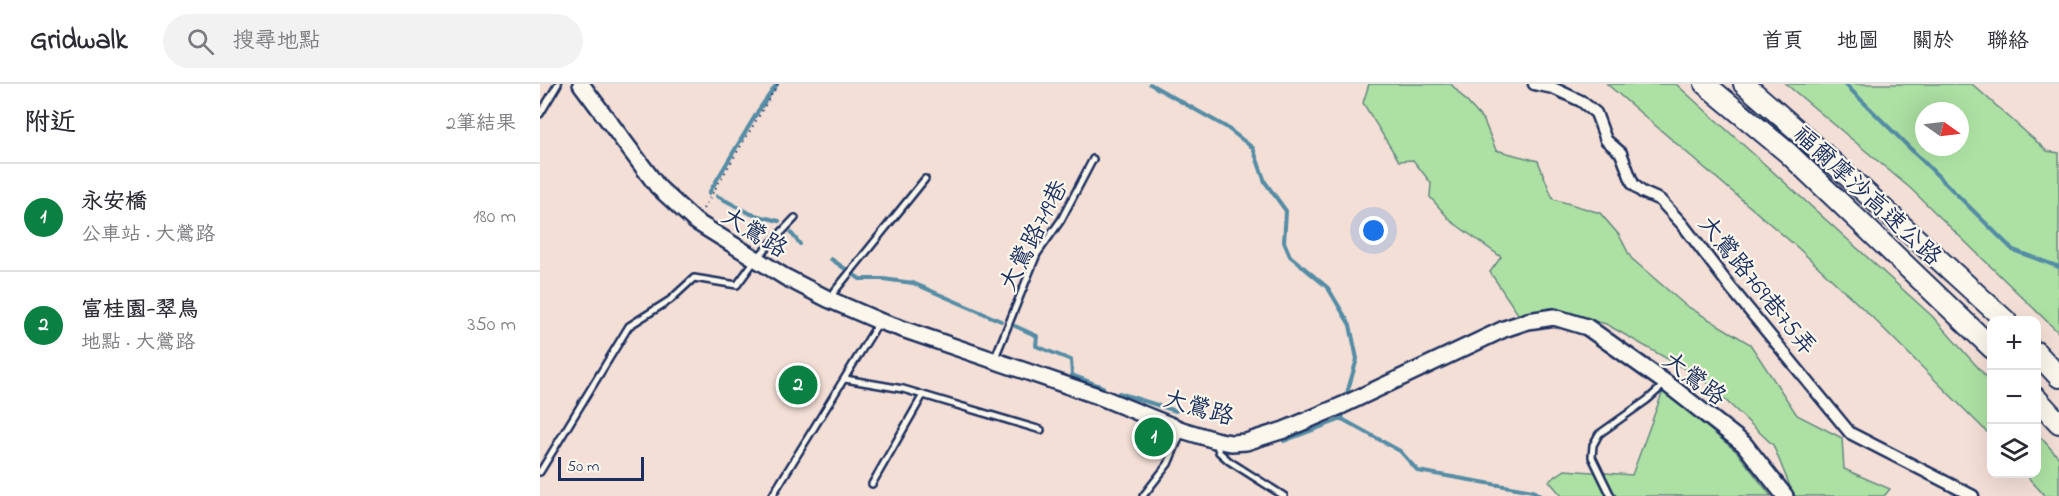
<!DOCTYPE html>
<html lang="zh-TW">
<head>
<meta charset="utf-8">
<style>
  body { margin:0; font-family:"Indie Flower","LXGW WenKai TC",sans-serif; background:#f2f2f3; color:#2b2b33 }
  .controls { position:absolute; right:18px; bottom:18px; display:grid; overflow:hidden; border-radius:12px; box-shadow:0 6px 24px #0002 }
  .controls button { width:54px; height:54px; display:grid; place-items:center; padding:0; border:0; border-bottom:2px solid #e1e1e2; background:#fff; color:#2b2b33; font:30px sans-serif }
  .compass { position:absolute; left:1375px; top:18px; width:54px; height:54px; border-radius:50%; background:#fff; box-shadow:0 6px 24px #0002; rotate:104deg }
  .scale { position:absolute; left:18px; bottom:15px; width:86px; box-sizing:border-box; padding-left:6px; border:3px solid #1b2f5e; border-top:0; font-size:16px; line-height:21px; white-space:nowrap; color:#1b2f5e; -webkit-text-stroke:4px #fbf7ec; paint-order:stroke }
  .you { position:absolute; left:834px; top:147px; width:21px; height:21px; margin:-15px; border:4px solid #fff; border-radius:50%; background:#1a73e8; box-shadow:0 0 0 9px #1a73e833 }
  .badge { display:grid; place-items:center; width:39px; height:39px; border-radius:50%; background:#0b8043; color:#fff; font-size:20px; font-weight:700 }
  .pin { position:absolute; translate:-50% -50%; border:3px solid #fff; box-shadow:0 2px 6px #0006 }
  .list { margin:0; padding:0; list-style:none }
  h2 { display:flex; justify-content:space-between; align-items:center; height:78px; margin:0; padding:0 24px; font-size:26px }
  h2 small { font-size:20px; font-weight:400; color:#7c7c81 }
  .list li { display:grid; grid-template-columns:39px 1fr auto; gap:18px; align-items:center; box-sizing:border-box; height:108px; padding:0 24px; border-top:2px solid #e1e1e2 }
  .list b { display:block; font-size:22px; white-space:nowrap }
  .list p { margin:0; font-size:20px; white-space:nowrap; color:#7c7c81 }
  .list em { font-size:20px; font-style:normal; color:#7c7c81 }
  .icon { flex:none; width:33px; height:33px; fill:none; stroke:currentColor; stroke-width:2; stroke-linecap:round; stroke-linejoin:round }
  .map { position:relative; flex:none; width:1519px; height:412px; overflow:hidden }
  header { display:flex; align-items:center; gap:36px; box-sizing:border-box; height:84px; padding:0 30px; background:#fff; border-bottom:2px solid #e1e1e2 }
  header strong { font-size:28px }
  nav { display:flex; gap:33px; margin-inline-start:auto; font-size:21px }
  .search { width:420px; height:54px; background:#f2f2f3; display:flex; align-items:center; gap:15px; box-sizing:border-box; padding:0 21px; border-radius:33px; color:#7c7c81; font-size:22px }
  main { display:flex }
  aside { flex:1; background:#fff }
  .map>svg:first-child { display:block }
</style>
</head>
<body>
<header>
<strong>Gridwalk</strong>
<div class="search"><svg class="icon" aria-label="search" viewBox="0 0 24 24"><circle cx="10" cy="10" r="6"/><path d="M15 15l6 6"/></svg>搜尋地點</div>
<nav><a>首頁</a><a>地圖</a><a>關於</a><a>聯絡</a></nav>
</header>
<main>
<aside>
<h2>附近<small>2筆結果</small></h2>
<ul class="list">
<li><span class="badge">1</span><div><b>永安橋</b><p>公車站 · 大鶯路</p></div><em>180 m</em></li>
<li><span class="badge">2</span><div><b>富桂園-翠鳥</b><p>地點 · 大鶯路</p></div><em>350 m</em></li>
</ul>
</aside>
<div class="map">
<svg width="1519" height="412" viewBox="0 0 1519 412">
  <rect width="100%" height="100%" fill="#f4dfd6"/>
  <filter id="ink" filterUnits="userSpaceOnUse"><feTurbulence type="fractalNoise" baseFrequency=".0167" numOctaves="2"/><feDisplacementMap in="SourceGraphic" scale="12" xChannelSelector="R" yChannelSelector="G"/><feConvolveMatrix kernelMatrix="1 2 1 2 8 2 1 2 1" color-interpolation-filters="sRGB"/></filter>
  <g filter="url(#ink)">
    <!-- green -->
    <g fill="#ade1a3" stroke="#648880" stroke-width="1.5" fill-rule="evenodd">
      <polygon points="829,0 911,0 944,37 956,66 998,77 1013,115 1060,129 1079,151 1091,174 1145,221 1210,260 1257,331 1302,354 1304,385 1350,405 1344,412 1254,412 1233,361 1163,295 1066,240 1017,227 978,230 950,188 961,173 911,137 890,113 891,99 873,76 859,77 823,19"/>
      <polygon points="1067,0 1136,0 1392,232 1451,298 1451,352 1333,234 1257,163"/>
      <path d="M1246,0H1432L1507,67L1519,69V249L1370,104ZM1384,27H1420V63H1384Z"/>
      <polygon points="1123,307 1197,368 1231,412 1022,412 1009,397 1025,386 1092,391"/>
      <polygon points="1497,349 1519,374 1519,412 1505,412 1485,390 1496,390"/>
    </g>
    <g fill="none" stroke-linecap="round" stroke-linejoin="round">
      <!-- stream -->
      <g stroke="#548ca5" stroke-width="4">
        <polyline points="610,0 686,43 713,64 725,98 746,127 744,158 750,172 788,204 810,241 817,275 805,316"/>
        <polyline points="1305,0 1473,166 1519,183"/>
        <polyline points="169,109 218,27 237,0"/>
        <polyline points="177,112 211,130 239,137"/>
        <polyline points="251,149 260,160"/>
        <polyline points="291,175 320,195 343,195 373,199 461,237"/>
        <polyline points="475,242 497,252 496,262 531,276 532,291 563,303"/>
        <polyline points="579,309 636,327"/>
        <polyline points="804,327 802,335 860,367 878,387 993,407 1000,412"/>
        <polyline points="744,357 802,335"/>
      </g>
      <defs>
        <g id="lane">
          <polyline points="0,30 18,0"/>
          <polyline points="290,213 385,95"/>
          <polyline points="454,276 497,170 521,136 553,75"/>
          <polyline points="305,295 363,305 501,346"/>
          <polyline points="676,358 679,368 689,377 744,412"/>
          <polyline points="0,388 89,242 130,216 154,194 197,201 216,175 255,134"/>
          <polyline points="332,400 383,311"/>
          <polyline points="232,412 339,238"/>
          <polyline points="603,412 628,380 642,347"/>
          <polyline points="1071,412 1052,373 1053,361 1059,350 1107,316 1125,300"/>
        </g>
        <polyline id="street" points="994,0 1013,4 1041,17 1056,29 1066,56 1081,69 1093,100 1102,108 1120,116 1143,141 1191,204 1310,349 1433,412"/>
        <polyline id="secondary" points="41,0 118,103 155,137 245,193 288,215 339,237 558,312 642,346 675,356 691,359 706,358 744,346 803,321 964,245 988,237 1014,233 1047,243 1126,299 1204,360 1245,412"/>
        <g id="highway">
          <polyline points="1165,0 1248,69 1452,264"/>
          <polyline points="1204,0 1265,53 1466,237"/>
          <polyline points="1496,268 1519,293"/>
          <polyline points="1496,314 1519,339"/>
        </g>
      </defs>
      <!-- lane casing -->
      <use href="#lane" stroke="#1b2f5e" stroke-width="10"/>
      <!-- street casing -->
      <use href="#street" stroke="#1b2f5e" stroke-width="15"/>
      <!-- secondary casing -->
      <use href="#secondary" stroke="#1b2f5e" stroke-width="20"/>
      <!-- highway casing -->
      <use href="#highway" stroke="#1b2f5e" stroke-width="24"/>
      <!-- path -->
      <polyline stroke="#1b2f5e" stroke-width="2" stroke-dasharray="1.5 4.5" stroke-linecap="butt" points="163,125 238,0"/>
      <!-- lane -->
      <use href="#lane" stroke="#fbf7ec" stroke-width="5"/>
      <!-- street -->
      <use href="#street" stroke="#fbf7ec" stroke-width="10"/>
      <!-- secondary -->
      <use href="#secondary" stroke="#fbf7ec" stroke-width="15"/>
      <!-- highway -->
      <use href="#highway" stroke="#fbf7ec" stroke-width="20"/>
    </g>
  </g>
  <g text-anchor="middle" stroke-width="4.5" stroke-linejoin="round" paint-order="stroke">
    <!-- street labels -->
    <g font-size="24" fill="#1b2f5e" stroke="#fbf7ec">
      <text transform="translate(1328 111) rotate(43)" y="8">福爾摩沙高速公路</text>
      <text transform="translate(215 148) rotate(32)" y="8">大鶯路</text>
      <text transform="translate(493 151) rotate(-63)" y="8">大鶯路719巷</text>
      <text transform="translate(1218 201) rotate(51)" y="8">大鶯路769巷75弄</text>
      <text transform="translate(1155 294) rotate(37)" y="8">大鶯路</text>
      <text transform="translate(659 323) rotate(16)" y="8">大鶯路</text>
    </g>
  </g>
</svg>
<div class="controls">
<button>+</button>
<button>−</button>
<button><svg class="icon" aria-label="layers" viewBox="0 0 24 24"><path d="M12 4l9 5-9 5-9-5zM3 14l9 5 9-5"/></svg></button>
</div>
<svg class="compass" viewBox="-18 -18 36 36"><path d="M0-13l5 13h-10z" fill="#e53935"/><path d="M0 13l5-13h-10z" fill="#7c7c81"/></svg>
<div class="scale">50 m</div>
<div class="you"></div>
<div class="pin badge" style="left:614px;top:353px">1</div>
<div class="pin badge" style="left:258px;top:301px">2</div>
</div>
</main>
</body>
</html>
